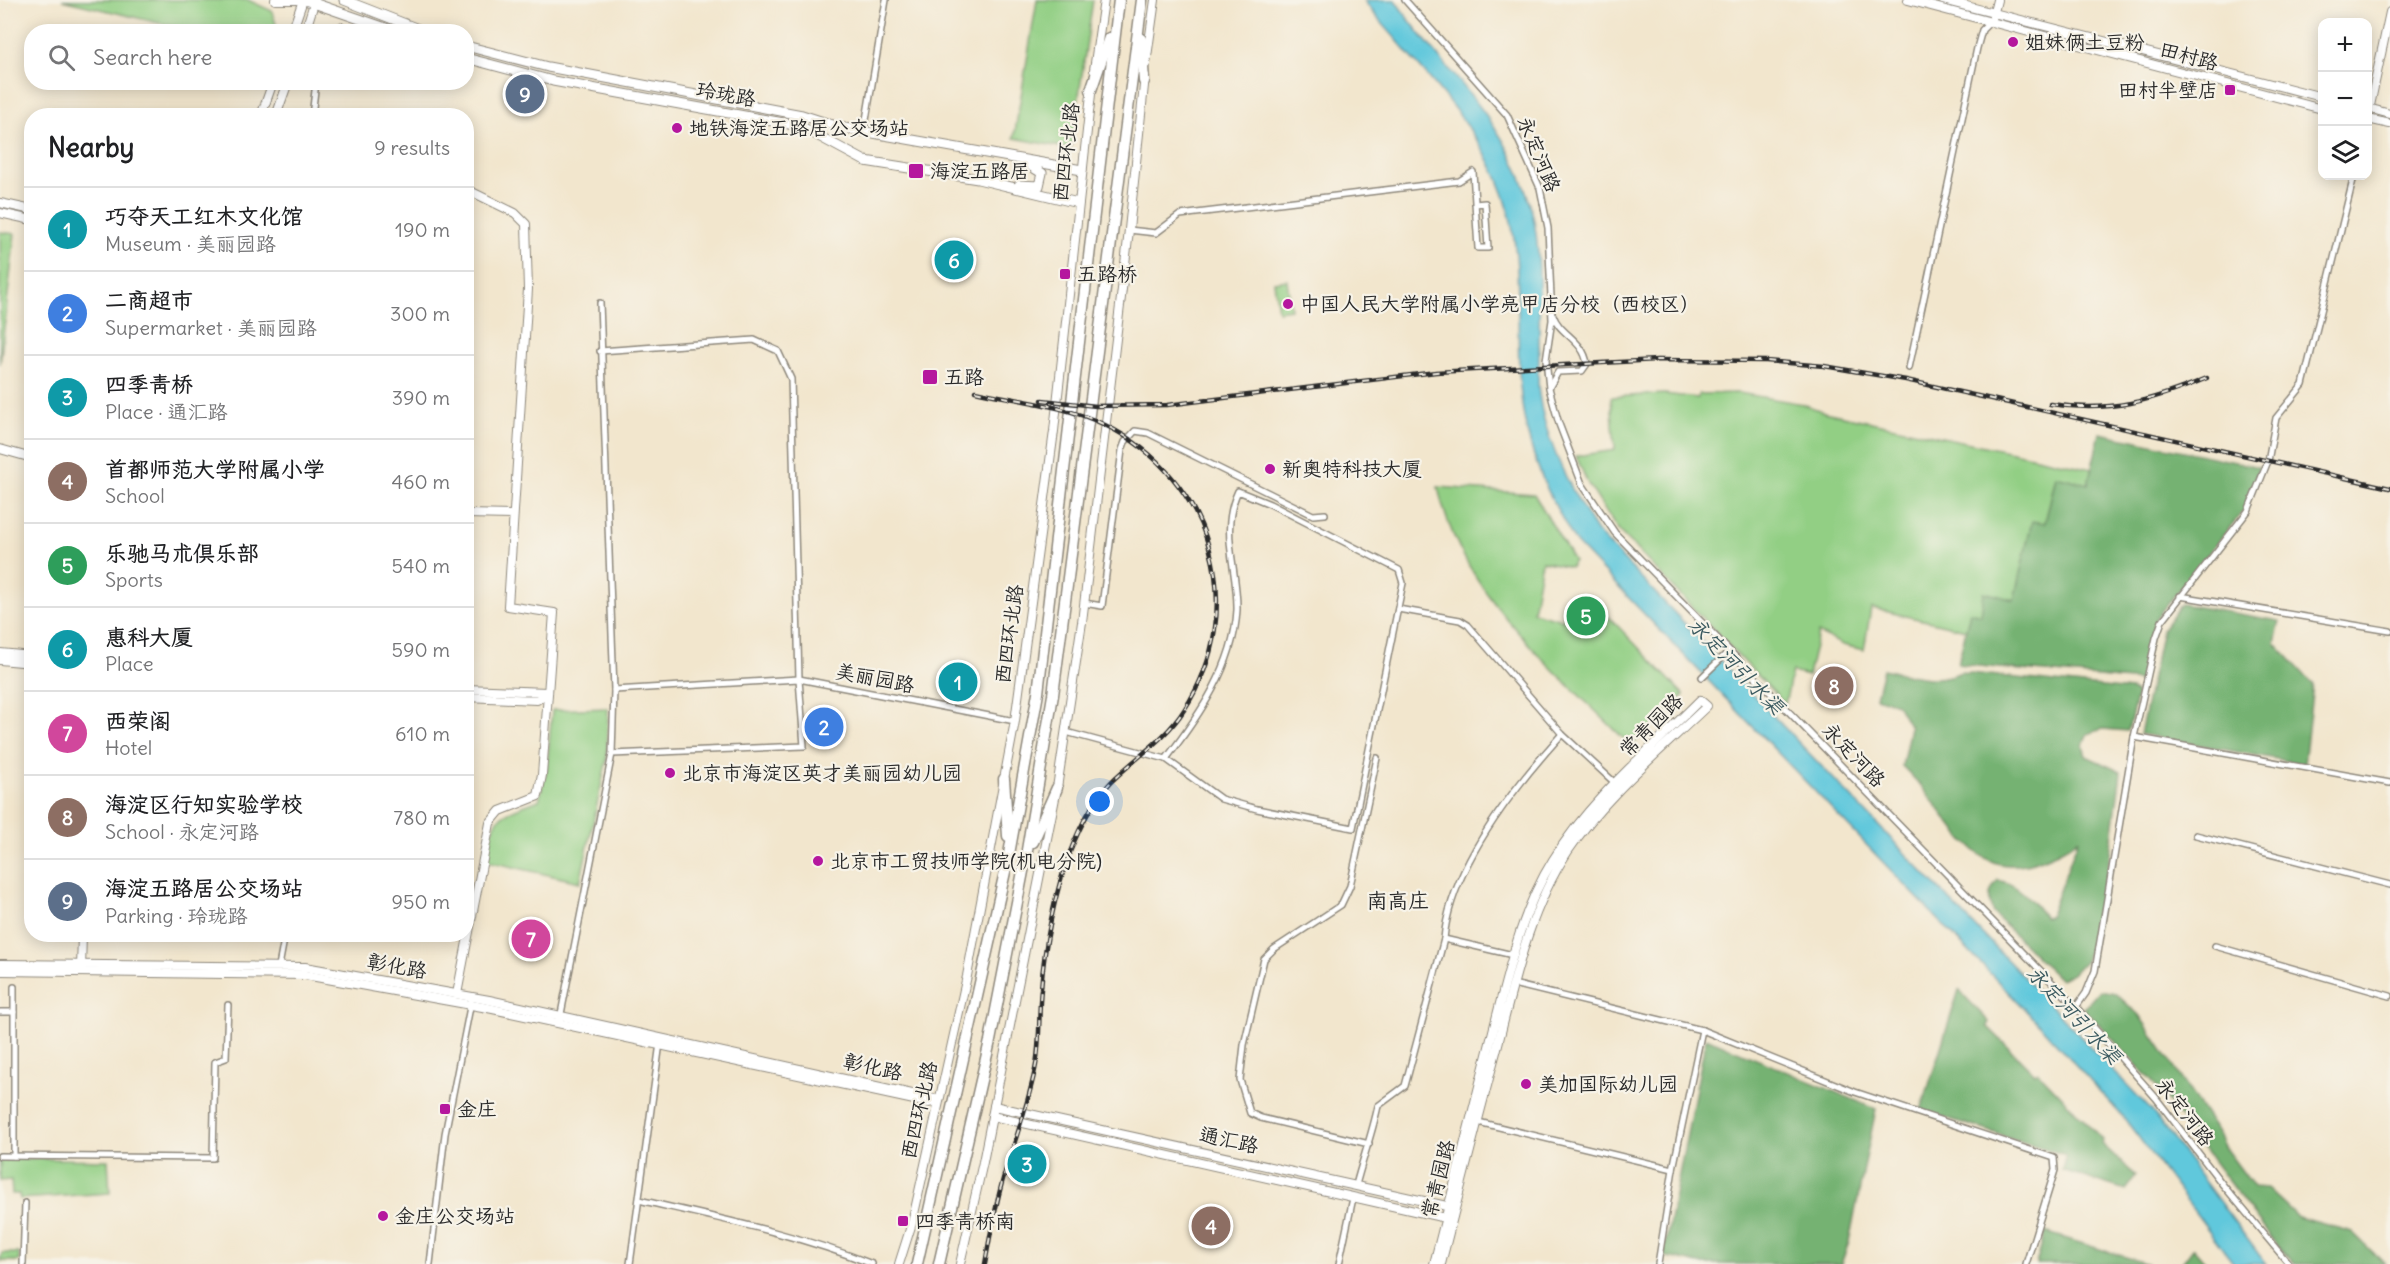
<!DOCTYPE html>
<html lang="en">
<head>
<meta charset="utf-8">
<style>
  body { margin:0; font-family:Delius,"LXGW WenKai TC",sans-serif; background:#f6f6f6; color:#202124 }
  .controls { position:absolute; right:18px; top:18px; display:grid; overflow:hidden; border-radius:12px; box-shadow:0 3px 15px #0003 }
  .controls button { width:54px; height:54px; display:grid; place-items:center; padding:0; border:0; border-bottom:2px solid #e0e0e0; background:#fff; color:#202124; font:30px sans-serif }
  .you { position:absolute; left:1100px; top:802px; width:21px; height:21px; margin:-15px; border:4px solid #fff; border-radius:50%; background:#1a73e8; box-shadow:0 0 0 9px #1a73e833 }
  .badge { display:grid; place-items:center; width:39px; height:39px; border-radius:50%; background:#b5179e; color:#fff; font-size:20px; font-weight:700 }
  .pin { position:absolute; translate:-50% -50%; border:3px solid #fff; box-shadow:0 2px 6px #0006 }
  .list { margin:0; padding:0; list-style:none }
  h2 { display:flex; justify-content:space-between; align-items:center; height:78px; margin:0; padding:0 24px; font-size:26px }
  h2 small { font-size:20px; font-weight:400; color:#757577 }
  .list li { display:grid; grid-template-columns:39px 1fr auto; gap:18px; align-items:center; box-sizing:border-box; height:84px; padding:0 24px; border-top:2px solid #e0e0e0 }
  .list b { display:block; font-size:22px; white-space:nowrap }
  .list p { margin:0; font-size:20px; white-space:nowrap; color:#757577 }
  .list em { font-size:20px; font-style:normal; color:#757577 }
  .icon { flex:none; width:33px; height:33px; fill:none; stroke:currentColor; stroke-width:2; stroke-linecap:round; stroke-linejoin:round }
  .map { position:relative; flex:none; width:2390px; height:1264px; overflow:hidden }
  .search { position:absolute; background:#fff; box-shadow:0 3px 15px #0003; left:24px; top:24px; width:450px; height:66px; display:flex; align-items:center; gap:15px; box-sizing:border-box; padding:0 21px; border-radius:24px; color:#757577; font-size:22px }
  .panel { position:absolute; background:#fff; box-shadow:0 3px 15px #0003; left:24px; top:108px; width:450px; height:834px; border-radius:24px }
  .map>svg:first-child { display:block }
</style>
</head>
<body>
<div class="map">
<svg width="2390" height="1264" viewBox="0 0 2390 1264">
  <rect width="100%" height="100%" fill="#f7f3e8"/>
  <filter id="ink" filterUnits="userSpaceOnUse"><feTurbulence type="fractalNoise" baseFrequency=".0167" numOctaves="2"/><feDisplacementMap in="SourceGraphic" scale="12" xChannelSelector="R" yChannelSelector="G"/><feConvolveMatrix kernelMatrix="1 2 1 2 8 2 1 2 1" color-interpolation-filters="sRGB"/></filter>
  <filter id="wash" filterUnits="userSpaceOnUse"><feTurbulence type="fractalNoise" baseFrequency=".008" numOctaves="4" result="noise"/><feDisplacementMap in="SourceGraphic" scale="24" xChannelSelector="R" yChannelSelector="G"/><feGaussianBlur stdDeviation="1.35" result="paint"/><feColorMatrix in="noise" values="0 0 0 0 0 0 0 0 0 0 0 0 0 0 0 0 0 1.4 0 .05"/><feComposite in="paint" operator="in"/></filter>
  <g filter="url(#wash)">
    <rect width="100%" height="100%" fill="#f2e6cd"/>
    <!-- green -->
    <g fill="#92cf84" stroke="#5e7d58" stroke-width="1.5">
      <polygon points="62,0 248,0 272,11 278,31 193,31"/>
      <polygon points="1037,0 1093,0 1071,149 1014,138"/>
      <polygon points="0,232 15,234 0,364"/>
      <polygon points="1287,280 1291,309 1278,311 1274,282"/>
      <polygon points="1739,393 1803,404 1824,412 2092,469 2088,485 2056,477 2045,523 2032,522 2014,600 1981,615 1970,612 1966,630 1871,608 1864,650 1843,645 1818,633 1808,676 1792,672 1785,704 1617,529 1588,484 1576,456 1615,450 1611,397 1664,394 1698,398 1699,394"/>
      <path d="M1438,487L1534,494L1574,561L1570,567L1542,561L1533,612L1563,620L1567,605L1581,607L1590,597L1684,695L1631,746C1557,671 1460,595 1438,487Z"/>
      <path d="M608,708L607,759L580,882L487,861C494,813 495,817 539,800L547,768L552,710Z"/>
      <polygon points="0,1158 108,1160 110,1193 20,1199 19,1194 12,1194 11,1180 0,1181"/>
      <polygon points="2,1253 19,1253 19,1261 0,1261"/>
    </g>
    <!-- forest -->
    <g fill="#75b272" stroke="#506e4e" stroke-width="1.5">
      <polygon points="2100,433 2259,467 2244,510 2155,619 2140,681 1958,664 1970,612 1981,615 1984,592 2014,600 2032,521 2045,523 2056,476 2088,484"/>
      <polygon points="2181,604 2280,621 2275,643 2313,684 2304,764 2140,734 2162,630"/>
      <path d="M1883,669C1909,675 1937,684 1961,672L2131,690L2137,694L2128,731L2103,729L2087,734L2083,746L2086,756L2121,772L2108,868L2093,940L2085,960L2072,974L2060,980L1993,913C1987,899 1989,891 1998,880C2018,884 2034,902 2045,918L2050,915L2078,840C1974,907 1965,826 1902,766L1910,727L1897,704L1876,697Z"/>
      <polygon points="1959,990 1989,1022 1987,1026 2035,1074 2038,1072 2103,1140 2102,1144 2136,1176 2125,1190 2062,1170 2066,1155 1921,1110"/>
      <polygon points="2100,990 2115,993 2139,1015 2217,1132 2225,1148 2254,1187 2267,1188 2298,1217 2352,1232 2385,1264 2295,1264 2278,1247 2157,1087 2084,1008"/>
      <polygon points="1706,1038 1876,1109 1849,1242 1841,1264 1700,1264 1663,1256"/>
      <polygon points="2045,1232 2148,1264 2036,1264"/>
      <polygon points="2193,1248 2207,1264 2181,1264"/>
    </g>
    <!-- water -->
    <path fill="#60c8dc" stroke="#467a84" stroke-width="1.5" d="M1364,0H1395C1445,75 1509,117 1532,212C1542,252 1539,311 1539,353C1539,366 1537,381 1539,394C1545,442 1571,491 1597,532L2151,1110L2266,1264H2234L2124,1118L2034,1019L1576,543C1552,502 1533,465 1524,417C1511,345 1528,266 1504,195C1483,134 1437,88 1396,39C1385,26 1373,14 1364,0Z"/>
  </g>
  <g filter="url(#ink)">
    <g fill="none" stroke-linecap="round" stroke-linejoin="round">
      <defs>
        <g id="street">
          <polyline points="1405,0 1507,115 1540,188 1548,228 1552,320 1546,360 1549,388 1559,424 1582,484 1615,533 2076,1007 2156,1098 2223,1185 2289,1264"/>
          <polyline points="337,32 341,26"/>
          <polyline points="312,116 316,82"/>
          <polyline points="864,132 886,0"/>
          <polyline points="1129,230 1156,233 1180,215 1459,181 1473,172 1478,248 1488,248 1485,203 1475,204"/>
          <polyline points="600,351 754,340 778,351 791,379 799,679 804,746 612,754"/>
          <polyline points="1909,368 1977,48 1982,30 1990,22"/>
          <path d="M1550,386L1558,372L1582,371L1587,364C1584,340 1559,334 1553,315"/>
          <polyline points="2180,596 2390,631"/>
          <polyline points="1084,603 1102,606 1122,450 1125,442 1135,431 1148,433 1313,515 1325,514"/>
          <polyline points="1398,609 1460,620 1468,625 1562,734 1615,783"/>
          <polyline points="1702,677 1725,655"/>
          <polyline points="614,690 799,679 1015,721"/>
          <path d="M1066,732L1166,759L1221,799L1257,809L1353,828L1403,583L1399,570L1270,504L1238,491C1219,531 1238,569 1237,610C1234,666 1199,716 1166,759"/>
          <polyline points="2134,737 2390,783"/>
          <polyline points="2196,835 2390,885"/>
          <polyline points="1444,939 1513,955"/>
          <polyline points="2215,946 2390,996"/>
          <polyline points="279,966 285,934"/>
          <polyline points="1513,984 1702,1030 1855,1092 2054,1158 2055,1170 2026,1264"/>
          <polyline points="2076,1007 2086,993 2095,971 2134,737 2156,638 2162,621 2248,511 2268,461 2276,418 2303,385 2354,176"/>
          <polyline points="0,1012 14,1012"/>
          <polyline points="560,1019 612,754 614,690 600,303"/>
          <polyline points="1474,1121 1673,1169"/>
          <polyline points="1369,1144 1261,1118 1250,1113 1240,1080 1244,1045 1264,959 1274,949 1341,905 1350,886 1377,758"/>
          <polyline points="0,1156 213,1158 215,1062 226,1058 228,1005"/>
          <polyline points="14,1156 14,987"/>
          <path d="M1356,1185C1363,1158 1372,1134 1378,1106L1405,1086L1444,939C1450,868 1515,786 1562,734"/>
          <path d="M639,1200C717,1218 797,1234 872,1264"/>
          <polyline points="23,1264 25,1203"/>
          <polyline points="430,1264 445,1134 471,1002"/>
          <polyline points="630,1264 660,1043"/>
          <polyline points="1339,1264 1353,1198"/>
          <polyline points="1658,1264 1673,1169 1702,1030"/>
        </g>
        <g id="secondary">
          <polyline points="275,0 297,0"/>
          <polyline points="1908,0 2322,109"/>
          <polyline points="1943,0 2322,97"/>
          <polyline points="1993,16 1997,0"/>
          <polyline points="292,32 303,0"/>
          <polyline points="305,32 315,0"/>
          <polyline points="1146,64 1155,0"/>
          <polyline points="1094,70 1104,0"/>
          <polyline points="2368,108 2390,114"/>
          <polyline points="2368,115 2390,12"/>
          <polyline points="261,116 273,82"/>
          <polyline points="276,116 288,82"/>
          <polyline points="2368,119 2390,124"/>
          <polyline points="0,203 32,210"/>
          <polyline points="0,213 32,220"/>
          <polyline points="0,449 32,458"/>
          <polyline points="466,514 512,515"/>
          <polyline points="0,653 32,656"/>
          <polyline points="0,660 32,663"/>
          <polyline points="466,689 547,692"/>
          <polyline points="466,697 537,700 548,692"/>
          <polyline points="0,964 305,967 489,1000 939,1100"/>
          <polyline points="81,969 82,934"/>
          <polyline points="0,971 305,975 488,1008 928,1103 938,1101"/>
          <polyline points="457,994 490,823 500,811 538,796 542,775 554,613 508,606 528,289 526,224 515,213 466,189"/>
          <polyline points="994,1106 1451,1207"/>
          <polyline points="992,1116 1450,1219"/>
          <polyline points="899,1264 912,1223 967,976 1015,721 1054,431 1092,85"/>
          <polyline points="960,1264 983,1162 1057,788 1082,622 1128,239 1145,76"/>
          <path d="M1434,1264C1454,1186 1473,1108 1493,1031C1508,973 1521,911 1553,860C1590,799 1650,750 1700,700L1707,706C1659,752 1605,796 1568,851C1528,912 1514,982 1496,1052C1477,1122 1459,1193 1441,1264"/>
        </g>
        <g id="primary">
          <polyline points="305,0 397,32"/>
          <polyline points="344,0 426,32"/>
          <polyline points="466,46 548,67 802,115 839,127 1082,170"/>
          <polyline points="466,58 553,81 800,126 865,161 978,179 1078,203"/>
          <polyline points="1019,185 1039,186 1042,173 1029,165"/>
        </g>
        <g id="highway">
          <polyline points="1141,39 1144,81"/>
          <polyline points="1091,90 1109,38"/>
          <polyline points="1004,779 1008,836"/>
          <polyline points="1033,842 1057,788"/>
          <polyline points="917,1264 1009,854 1038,693 1119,0"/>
          <polyline points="939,1264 990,1041 1026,856 1053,695 1142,0"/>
        </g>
      </defs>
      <!-- street casing -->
      <use href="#street" stroke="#8e887c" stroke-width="8"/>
      <!-- secondary casing -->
      <use href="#secondary" stroke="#8e887c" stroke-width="10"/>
      <!-- primary casing -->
      <use href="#primary" stroke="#8e887c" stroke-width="11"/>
      <!-- highway casing -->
      <use href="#highway" stroke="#8e887c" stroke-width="13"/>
      <!-- street -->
      <use href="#street" stroke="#fff" stroke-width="5"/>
      <!-- secondary -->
      <use href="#secondary" stroke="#fff" stroke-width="8"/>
      <!-- primary -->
      <use href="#primary" stroke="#fff" stroke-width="9"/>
      <!-- highway -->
      <use href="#highway" stroke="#fff" stroke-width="10"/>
      <defs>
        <g id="rail">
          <path d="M975,391C1018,401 1065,405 1105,425C1213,478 1250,609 1184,710C1165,740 1136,757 1111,782C1092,802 1080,826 1070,852C1055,892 1044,946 1041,989C1038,1016 1041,1043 1035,1070C1027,1108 1014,1143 1003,1179C995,1207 990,1236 985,1264"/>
          <polyline points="1042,400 1096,406 1167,405 1436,372 1657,360 1766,361 1824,366 1906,380 2390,488"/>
          <path d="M2050,404C2111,413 2152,401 2207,378"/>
        </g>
      </defs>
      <!-- rail casing -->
      <use href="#rail" stroke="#2b2b2b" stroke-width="4.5"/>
      <!-- rail -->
      <use href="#rail" stroke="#f7f3e8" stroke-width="2" stroke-dasharray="7" stroke-linecap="butt"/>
    </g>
  </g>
  <!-- markers -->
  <g fill="#b5179e" stroke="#f7f3e8" stroke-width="2">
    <circle cx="2013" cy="42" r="6"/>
    <rect x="2224" y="84" width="12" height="12" rx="3"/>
    <circle cx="677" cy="128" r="6"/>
    <rect x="908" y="163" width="16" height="16" rx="3"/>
    <rect x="1059" y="268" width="12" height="12" rx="3"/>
    <circle cx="1288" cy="304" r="6"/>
    <rect x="922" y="369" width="16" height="16" rx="3"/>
    <circle cx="1270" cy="469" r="6"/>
    <circle cx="670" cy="773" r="6"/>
    <circle cx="818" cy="861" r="6"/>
    <circle cx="1526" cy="1084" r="6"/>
    <rect x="439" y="1103" width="12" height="12" rx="3"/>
    <circle cx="383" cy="1216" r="6"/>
    <rect x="897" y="1215" width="12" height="12" rx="3"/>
  </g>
  <g text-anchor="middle" stroke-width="4.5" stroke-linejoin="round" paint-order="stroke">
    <!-- poi labels -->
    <g font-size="20" fill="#2b2b2b" stroke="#f7f3e8" text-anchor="start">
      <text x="2025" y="49">姐妹俩土豆粉</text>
      <text x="2218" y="97" text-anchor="end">田村半壁店</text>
      <text x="689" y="135">地铁海淀五路居公交场站</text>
      <text x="930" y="178">海淀五路居</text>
      <text x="1077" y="281">五路桥</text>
      <text x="1300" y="311">中国人民大学附属小学亮甲店分校（西校区）</text>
      <text x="944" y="384">五路</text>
      <text x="1282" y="476">新奥特科技大厦</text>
      <text x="682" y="780">北京市海淀区英才美丽园幼儿园</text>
      <text x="830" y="868">北京市工贸技师学院(机电分院)</text>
      <text x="1538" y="1091">美加国际幼儿园</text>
      <text x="457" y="1116">金庄</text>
      <text x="395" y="1223">金庄公交场站</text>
      <text x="915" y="1228">四季青桥南</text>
    </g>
    <!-- street labels -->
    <g font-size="20" fill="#2b2b2b" stroke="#f7f3e8">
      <text transform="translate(2189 56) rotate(15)" y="7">田村路</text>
      <text transform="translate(726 94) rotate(10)" y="7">玲珑路</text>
      <text transform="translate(1066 152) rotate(-83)" y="7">西四环北路</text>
      <text transform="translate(1539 154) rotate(67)" y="7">永定河路</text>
      <text transform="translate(1009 634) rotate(-82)" y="7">西四环北路</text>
      <text transform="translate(875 678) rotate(11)" y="7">美丽园路</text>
      <text transform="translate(1651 725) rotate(-45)" y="7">常青园路</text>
      <text transform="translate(1854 755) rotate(46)" y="7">永定河路</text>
      <text transform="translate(397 966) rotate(10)" y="7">彰化路</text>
      <text transform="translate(873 1067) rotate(12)" y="7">彰化路</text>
      <text transform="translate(919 1110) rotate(-77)" y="7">西四环北路</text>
      <text transform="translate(2185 1112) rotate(52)" y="7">永定河路</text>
      <text transform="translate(1229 1140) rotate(12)" y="7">通汇路</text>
      <text transform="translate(1438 1179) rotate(-76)" y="7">常青园路</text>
    </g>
    <!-- water labels -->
    <g font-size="21" font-style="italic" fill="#3b5a60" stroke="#f7f3e8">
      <text transform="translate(1736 666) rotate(46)" y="7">永定河引水渠</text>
      <text transform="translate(2074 1015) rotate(47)" y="7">永定河引水渠</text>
    </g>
    <!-- neighbourhood labels -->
    <g font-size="21" fill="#2b2b2b" stroke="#f7f3e8">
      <text x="1398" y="908">南高庄</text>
    </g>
  </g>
</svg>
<div class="controls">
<button>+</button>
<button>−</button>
<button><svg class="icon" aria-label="layers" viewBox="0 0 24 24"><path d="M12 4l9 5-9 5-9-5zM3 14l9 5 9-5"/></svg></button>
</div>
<div class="you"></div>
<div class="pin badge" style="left:958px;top:682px;background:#0f9aa8">1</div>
<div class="pin badge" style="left:824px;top:727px;background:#3f7fe0">2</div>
<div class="pin badge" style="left:1027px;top:1164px;background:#0f9aa8">3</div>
<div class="pin badge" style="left:1211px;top:1226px;background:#8d6e63">4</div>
<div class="pin badge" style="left:1586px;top:616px;background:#2e9e5b">5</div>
<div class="pin badge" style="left:954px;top:260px;background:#0f9aa8">6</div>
<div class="pin badge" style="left:531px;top:939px;background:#d1479c">7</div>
<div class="pin badge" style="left:1834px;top:686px;background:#8d6e63">8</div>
<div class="pin badge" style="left:525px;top:94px;background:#5c6f8a">9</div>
<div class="search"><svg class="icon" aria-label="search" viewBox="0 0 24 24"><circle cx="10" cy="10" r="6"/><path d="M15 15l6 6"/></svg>Search here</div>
<section class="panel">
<h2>Nearby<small>9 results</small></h2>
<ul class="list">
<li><span class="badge" style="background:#0f9aa8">1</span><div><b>巧夺天工红木文化馆</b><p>Museum · 美丽园路</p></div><em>190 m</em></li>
<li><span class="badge" style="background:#3f7fe0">2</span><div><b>二商超市</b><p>Supermarket · 美丽园路</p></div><em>300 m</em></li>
<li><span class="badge" style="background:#0f9aa8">3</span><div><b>四季青桥</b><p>Place · 通汇路</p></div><em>390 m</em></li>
<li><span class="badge" style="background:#8d6e63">4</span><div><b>首都师范大学附属小学</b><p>School</p></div><em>460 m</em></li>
<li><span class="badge" style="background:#2e9e5b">5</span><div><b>乐驰马术俱乐部</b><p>Sports</p></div><em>540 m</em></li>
<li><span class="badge" style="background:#0f9aa8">6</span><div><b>惠科大厦</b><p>Place</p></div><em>590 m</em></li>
<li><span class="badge" style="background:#d1479c">7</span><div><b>西荣阁</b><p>Hotel</p></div><em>610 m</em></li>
<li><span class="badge" style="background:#8d6e63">8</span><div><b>海淀区行知实验学校</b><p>School · 永定河路</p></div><em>780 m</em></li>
<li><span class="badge" style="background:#5c6f8a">9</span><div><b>海淀五路居公交场站</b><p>Parking · 玲珑路</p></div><em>950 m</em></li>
</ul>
</section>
</div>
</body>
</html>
